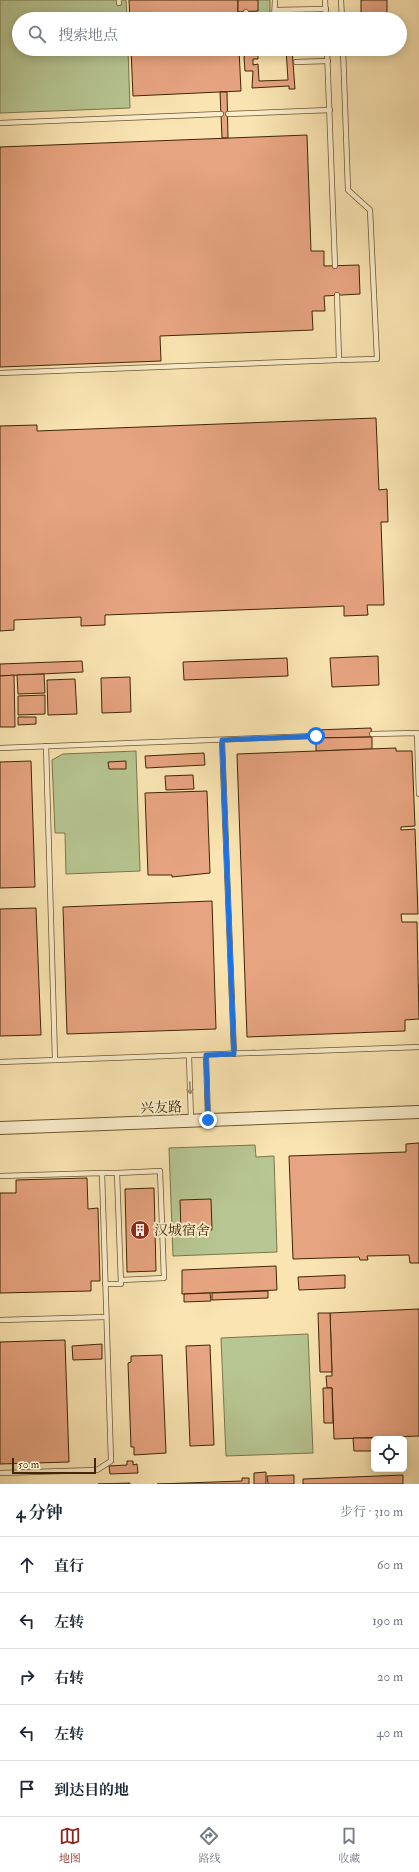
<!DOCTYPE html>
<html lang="zh">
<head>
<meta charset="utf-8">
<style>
  body { margin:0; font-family:"IM FELL Double Pica","Noto Serif SC",serif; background:#f6f6f7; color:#1f2937 }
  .controls { position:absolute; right:12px; bottom:12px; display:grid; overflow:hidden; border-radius:6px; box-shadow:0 2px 10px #0003 }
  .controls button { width:36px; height:36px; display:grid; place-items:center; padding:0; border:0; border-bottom:1px solid #e0e1e3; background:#fff; color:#1f2937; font:20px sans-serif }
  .scale { position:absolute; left:12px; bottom:10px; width:84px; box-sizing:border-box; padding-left:4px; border:2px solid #3f2605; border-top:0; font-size:11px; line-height:14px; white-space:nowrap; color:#3f2605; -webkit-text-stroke:3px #fceecd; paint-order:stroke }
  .stop { position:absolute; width:12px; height:12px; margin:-9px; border:3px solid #1a73e8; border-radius:50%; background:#fff }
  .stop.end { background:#1a73e8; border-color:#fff; box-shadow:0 1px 4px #0008 }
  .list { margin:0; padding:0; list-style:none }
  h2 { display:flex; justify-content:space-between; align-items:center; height:52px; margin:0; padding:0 16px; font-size:17px }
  h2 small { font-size:13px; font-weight:400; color:#747a83 }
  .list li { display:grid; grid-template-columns:26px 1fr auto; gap:12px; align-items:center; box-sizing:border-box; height:56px; padding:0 16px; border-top:1px solid #e0e1e3 }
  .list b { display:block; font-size:15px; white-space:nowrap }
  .list em { font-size:13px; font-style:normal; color:#747a83 }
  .icon { flex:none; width:22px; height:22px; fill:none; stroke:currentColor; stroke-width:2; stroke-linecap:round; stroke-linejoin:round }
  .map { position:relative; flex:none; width:419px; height:1484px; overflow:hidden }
  .search { position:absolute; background:#fff; box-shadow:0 2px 10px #0003; left:12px; right:12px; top:12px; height:44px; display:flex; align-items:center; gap:10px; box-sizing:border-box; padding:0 14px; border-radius:22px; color:#747a83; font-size:15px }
  .sheet { height:332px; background:#fff }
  nav { display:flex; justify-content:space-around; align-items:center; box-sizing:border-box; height:56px; border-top:1px solid #e0e1e3; background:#fff; font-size:11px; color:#747a83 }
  nav a { display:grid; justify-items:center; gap:2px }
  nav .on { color:#8f2418 }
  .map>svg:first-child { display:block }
</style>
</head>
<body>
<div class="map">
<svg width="419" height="1484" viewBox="0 0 419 1484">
  <rect width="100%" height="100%" fill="#fae5b2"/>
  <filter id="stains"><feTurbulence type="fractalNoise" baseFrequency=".005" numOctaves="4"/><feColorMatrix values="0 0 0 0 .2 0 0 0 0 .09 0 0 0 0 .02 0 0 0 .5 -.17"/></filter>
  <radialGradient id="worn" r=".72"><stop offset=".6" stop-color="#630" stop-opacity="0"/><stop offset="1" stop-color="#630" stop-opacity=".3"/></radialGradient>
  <!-- green -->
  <g fill="#b7c692" stroke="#7b764c">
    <polygon points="0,0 126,0 127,19 19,19 19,49 128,49 130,108 0,113"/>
    <polygon points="250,0 270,0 270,13 268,19 253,19 251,13"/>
    <polygon points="136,751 140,871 66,874 65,833 55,833 52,760 63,754"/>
    <polygon points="255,1145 256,1157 274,1156 277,1252 173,1256 169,1148"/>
    <polygon points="308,1334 313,1453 226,1456 221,1338"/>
  </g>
  <!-- building -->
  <g fill="#e7a480" stroke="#3f2605">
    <polygon points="129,0 238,0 238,19 130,19"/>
    <polygon points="238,0 258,0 258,11 238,12"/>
    <rect x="361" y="0" width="26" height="19"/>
    <polygon points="131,49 239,49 241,91 133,96"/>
    <polygon points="251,49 258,49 258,59 253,59 253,65 258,64 259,81 288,80 286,49 292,49 295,89 289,89 289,86 252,88 253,71 245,71 244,57 247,52 251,52"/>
    <polygon points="220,92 227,92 228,138 222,138"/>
    <polygon points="307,135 311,251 324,251 324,266 359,265 360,294 324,296 325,311 312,311 313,330 160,336 161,361 0,367 0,147"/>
    <polygon points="376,418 379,490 387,489 388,522 381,522 384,605 367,605 368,615 344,616 344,606 105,615 105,625 81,626 81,617 14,620 14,630 0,631 0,426 37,425 37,431"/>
    <polygon points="378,656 379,685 332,687 330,658"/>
    <polygon points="287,658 288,676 184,680 183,662"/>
    <polygon points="82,661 83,672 0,676 0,664"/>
    <polygon points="44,674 45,693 18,694 17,675"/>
    <polygon points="14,675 15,727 0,727 0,676"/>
    <polygon points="130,677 131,712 102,713 101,678"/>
    <polygon points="75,679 77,714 48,715 47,680"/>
    <polygon points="45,695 45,714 18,715 18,696"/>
    <polygon points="18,717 36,717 36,724 18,725"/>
    <polygon points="371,728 372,737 316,738 315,730"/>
    <polygon points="372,737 372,749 316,751 316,738"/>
    <polygon points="396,748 396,751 412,751 415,826 401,827 401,830 415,829 418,914 401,914 402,922 417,922 419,1019 405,1020 405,1031 247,1037 237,754"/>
    <polygon points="204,753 205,765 146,768 145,756"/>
    <polygon points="31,761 35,887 0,888 0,762"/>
    <polygon points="126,761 126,769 109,769 108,762"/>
    <polygon points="193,775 194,789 166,790 165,776"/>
    <polygon points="207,791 210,873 172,877 172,875 148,875 145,793"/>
    <polygon points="212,901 216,1029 67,1034 63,907"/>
    <polygon points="36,908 41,1035 0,1036 0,909"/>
    <polygon points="419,1143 419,1263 410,1263 409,1255 367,1256 368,1260 360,1260 359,1257 293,1259 289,1156 406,1152 406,1144"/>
    <polygon points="87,1178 88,1209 98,1208 100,1281 91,1281 91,1291 0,1293 0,1193 16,1193 16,1180"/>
    <polygon points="154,1188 156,1271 127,1272 125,1189"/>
    <polygon points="211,1199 212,1230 181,1231 180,1200"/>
    <polygon points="276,1266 277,1290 182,1294 182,1270"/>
    <polygon points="345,1275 345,1288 299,1290 298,1277"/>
    <polygon points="268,1291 268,1298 212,1300 212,1293"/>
    <polygon points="210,1293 211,1301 184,1302 184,1294"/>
    <polygon points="419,1309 419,1436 334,1439 332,1388 327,1388 326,1376 332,1376 330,1313"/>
    <polygon points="318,1313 330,1313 332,1372 320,1372"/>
    <polygon points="65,1340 69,1462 0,1464 0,1342"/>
    <polygon points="102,1344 102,1359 73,1360 72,1346"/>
    <polygon points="210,1345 214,1445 190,1446 186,1346"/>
    <polygon points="162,1355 166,1453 134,1455 134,1447 131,1447 128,1363 131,1362 131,1356"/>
    <polygon points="323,1388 332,1388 333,1423 324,1423"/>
    <polygon points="353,1438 377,1438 377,1439 374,1439 374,1451 354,1451"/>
    <polygon points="127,1461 133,1461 133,1465 137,1464 138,1473 110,1474 109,1466 127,1465"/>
    <polygon points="266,1472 266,1484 254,1484 254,1473"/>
    <polygon points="294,1475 294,1484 268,1484 267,1476"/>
    <polygon points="403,1475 403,1484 303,1484 303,1479"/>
    <polygon points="242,1478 249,1478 249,1484 157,1484 242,1481"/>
    <polygon points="130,1483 130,1484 98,1484"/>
  </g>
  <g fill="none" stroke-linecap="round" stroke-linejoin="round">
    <defs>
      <g id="service">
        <polyline points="119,0 119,3"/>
        <polyline points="325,0 326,19"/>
        <polyline points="341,0 342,19"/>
        <polyline points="275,10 326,9"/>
        <polyline points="246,12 248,19"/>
        <polyline points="274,19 275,0"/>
        <polyline points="327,49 335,266"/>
        <polyline points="296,62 328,61"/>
        <polyline points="228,114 330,110"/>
        <polyline points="0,123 221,114"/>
        <polyline points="339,360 377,359 370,210 348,190 343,49"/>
        <polyline points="0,373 339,360 337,295"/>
        <polyline points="372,734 417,733 419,794"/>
        <polyline points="222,740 234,1054"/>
        <polyline points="46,746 55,1060"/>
        <polyline points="0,748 315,736"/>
        <polyline points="206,1055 208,1120"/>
        <polyline points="189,1056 191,1120"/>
        <polyline points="0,1062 419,1047"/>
        <polyline points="102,1173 117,1173 121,1284 105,1284"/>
        <polyline points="117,1173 160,1171 164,1278 121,1280"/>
        <polyline points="0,1176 102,1173 111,1461 97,1470 0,1473"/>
        <polyline points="0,1320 106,1317"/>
      </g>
      <polyline id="tertiary" points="0,1128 419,1112"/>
    </defs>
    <!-- service casing -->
    <use href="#service" stroke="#6e5630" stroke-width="6"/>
    <!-- tertiary casing -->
    <use href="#tertiary" stroke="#6e5630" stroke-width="14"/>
    <!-- service -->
    <use href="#service" stroke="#fceecd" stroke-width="4.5"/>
    <!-- tertiary -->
    <use href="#tertiary" stroke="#fceecd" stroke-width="12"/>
  </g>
  <!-- one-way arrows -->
  <defs><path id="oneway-shaft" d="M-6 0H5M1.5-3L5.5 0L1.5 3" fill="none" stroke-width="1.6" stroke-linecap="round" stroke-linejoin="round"/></defs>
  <use stroke="#9e8a69" href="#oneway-shaft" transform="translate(190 1088) rotate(88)"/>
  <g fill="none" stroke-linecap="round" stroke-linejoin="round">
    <!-- route -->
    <polyline stroke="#1a73e8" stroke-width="5" points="208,1120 206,1055 234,1054 222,740 316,736"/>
  </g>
  <!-- icons -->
  <defs>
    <symbol id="building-disc" viewBox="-11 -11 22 22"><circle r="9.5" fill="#8f2418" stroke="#fceecd"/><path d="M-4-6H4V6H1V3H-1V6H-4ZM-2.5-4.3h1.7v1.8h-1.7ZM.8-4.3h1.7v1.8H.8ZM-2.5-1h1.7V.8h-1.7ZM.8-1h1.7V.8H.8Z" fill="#fff"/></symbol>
  </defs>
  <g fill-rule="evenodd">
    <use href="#building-disc" x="129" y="1219" width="22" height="22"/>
  </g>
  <g text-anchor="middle" stroke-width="4" stroke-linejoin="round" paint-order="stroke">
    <!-- street labels -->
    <g font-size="14" fill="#3f2605" stroke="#fceecd">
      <text transform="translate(161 1107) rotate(-2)" y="5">兴友路</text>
    </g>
    <!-- poi labels -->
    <g font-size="14" fill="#3f2605" stroke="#fceecd" text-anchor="start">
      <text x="154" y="1235">汉城宿舍</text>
    </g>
  </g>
  <rect width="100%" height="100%" filter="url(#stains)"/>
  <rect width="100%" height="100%" fill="url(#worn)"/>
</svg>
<div class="controls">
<button><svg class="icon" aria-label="locate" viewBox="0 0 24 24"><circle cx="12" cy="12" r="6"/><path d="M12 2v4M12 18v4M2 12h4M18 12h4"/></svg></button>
</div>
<div class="scale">50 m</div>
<div class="stop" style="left:316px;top:736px"></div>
<div class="stop end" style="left:208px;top:1120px"></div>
<div class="search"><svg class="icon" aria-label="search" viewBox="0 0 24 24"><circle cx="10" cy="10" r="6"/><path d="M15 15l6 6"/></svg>搜索地点</div>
</div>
<section class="sheet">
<h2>4 分钟<small>步行 · 310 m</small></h2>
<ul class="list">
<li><svg class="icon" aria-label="ahead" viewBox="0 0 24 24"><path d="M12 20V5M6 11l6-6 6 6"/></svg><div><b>直行</b></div><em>60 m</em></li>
<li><svg class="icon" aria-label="left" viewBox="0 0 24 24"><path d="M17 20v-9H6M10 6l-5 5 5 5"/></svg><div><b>左转</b></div><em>190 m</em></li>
<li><svg class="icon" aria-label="right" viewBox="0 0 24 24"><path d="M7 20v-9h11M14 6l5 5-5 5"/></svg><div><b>右转</b></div><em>20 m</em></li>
<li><svg class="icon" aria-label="left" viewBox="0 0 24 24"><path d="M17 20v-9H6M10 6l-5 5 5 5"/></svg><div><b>左转</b></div><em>40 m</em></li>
<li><svg class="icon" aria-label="arrive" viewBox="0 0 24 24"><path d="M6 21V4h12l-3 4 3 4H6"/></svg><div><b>到达目的地</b></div></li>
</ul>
</section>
<nav>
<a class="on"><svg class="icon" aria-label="map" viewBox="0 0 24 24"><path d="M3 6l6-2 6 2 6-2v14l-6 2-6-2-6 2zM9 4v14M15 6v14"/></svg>地图</a>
<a><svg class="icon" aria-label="directions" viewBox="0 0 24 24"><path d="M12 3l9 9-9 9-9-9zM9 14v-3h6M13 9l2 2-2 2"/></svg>路线</a>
<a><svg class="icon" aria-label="saved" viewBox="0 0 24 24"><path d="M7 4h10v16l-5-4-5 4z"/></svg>收藏</a>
</nav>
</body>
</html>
